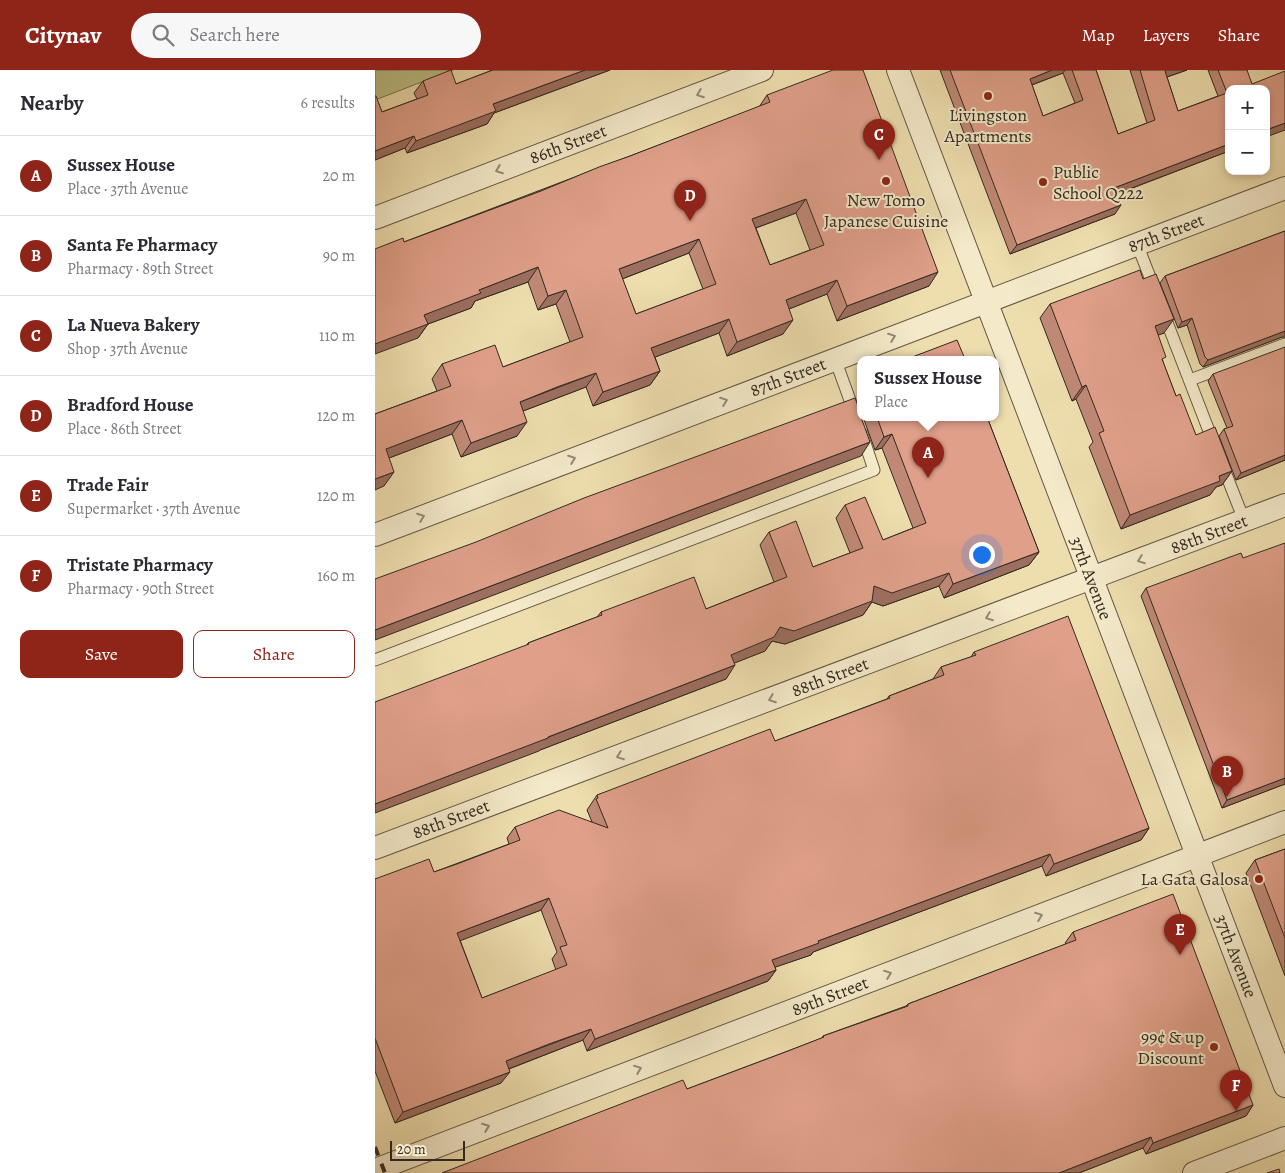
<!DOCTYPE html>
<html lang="en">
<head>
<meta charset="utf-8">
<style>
  body { margin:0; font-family:Alegreya,serif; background:#f7f7f7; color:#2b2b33 }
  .controls { position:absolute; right:15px; top:15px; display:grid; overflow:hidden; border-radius:10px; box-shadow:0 2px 8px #0003 }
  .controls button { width:45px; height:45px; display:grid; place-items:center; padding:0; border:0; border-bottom:1px solid #e1e1e2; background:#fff; color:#2b2b33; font:25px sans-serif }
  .scale { position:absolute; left:15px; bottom:12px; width:75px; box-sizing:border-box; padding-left:5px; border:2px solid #332a21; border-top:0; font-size:14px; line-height:18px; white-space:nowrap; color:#332a21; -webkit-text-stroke:4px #f4eaca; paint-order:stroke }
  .you { position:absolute; left:606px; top:484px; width:18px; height:18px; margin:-12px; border:4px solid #fff; border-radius:50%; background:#1a73e8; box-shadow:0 0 0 8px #1a73e833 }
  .badge { display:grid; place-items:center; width:32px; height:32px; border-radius:50%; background:#8f2418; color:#fff; font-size:16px; font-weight:700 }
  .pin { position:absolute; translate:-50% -41px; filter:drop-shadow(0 1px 2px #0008) }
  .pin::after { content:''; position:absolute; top:26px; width:18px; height:15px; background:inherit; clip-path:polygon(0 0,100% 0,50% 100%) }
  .popup { position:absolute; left:482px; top:286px; width:142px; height:65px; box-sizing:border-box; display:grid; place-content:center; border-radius:10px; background:#fff; filter:drop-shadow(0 1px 4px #0005); font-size:16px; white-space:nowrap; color:#7c7c81 }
  .popup b { font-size:19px; color:#2b2b33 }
  .popup::after { content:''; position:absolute; left:50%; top:100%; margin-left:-10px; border:10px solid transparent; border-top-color:#fff }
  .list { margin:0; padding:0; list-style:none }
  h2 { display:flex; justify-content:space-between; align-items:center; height:65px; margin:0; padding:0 20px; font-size:21px }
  h2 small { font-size:16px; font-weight:400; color:#7c7c81 }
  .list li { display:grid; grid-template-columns:32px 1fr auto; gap:15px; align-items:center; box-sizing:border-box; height:80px; padding:0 20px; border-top:1px solid #e1e1e2 }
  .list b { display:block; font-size:19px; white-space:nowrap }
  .list p { margin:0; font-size:16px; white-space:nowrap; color:#7c7c81 }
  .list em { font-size:16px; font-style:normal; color:#7c7c81 }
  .actions { display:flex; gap:10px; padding:15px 20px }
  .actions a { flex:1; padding:11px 0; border:1px solid #8f2418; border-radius:10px; text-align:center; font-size:18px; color:#8f2418 }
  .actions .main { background:#8f2418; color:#fff }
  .icon { flex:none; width:28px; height:28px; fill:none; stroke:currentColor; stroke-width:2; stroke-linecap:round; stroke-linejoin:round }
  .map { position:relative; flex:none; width:910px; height:1103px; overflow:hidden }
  header { display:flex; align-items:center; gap:30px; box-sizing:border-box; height:70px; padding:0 25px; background:#8f2418; color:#fff }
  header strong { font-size:24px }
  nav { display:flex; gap:28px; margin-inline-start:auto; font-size:18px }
  .search { width:350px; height:45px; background:#f7f7f7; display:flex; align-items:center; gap:12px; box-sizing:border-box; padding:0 18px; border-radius:28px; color:#7c7c81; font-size:19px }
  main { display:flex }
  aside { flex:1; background:#fff }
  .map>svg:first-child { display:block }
</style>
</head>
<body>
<header>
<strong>Citynav</strong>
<div class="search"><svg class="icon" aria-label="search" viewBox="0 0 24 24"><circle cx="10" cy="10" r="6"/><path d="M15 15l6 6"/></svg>Search here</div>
<nav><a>Map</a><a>Layers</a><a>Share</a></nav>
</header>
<main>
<aside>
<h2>Nearby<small>6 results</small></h2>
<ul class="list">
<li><span class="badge">A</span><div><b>Sussex House</b><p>Place · 37th Avenue</p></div><em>20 m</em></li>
<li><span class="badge">B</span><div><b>Santa Fe Pharmacy</b><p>Pharmacy · 89th Street</p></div><em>90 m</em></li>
<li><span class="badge">C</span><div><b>La Nueva Bakery</b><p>Shop · 37th Avenue</p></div><em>110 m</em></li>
<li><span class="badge">D</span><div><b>Bradford House</b><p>Place · 86th Street</p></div><em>120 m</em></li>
<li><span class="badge">E</span><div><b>Trade Fair</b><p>Supermarket · 37th Avenue</p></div><em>120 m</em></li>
<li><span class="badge">F</span><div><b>Tristate Pharmacy</b><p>Pharmacy · 90th Street</p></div><em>160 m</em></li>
</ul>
<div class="actions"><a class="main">Save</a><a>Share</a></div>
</aside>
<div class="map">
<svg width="910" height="1103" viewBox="0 0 910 1103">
  <rect width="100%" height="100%" fill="#eedeae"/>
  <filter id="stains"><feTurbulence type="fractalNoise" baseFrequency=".004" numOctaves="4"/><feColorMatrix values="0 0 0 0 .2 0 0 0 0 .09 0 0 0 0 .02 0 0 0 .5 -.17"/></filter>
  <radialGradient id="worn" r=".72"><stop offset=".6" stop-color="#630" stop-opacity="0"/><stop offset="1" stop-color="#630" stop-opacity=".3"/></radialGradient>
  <!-- green -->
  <polygon fill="#bec087" stroke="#787554" points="0,0 78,0 0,30"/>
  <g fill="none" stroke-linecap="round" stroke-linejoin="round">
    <defs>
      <g id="service">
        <polyline points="762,174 780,220"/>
        <polyline points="788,242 839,374"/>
        <polyline points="460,289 480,344"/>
        <polyline points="815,310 910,274"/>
        <polyline points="847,394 869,450"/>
        <polyline points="0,590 499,400 487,364"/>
      </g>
      <g id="minor">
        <polyline points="523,0 910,1016"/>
        <polyline points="0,148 387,0"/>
        <polyline points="0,465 910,118"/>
        <polyline points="0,778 910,435"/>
        <polyline points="0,1100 910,752"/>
        <polyline points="819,1103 910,1068"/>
      </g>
    </defs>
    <!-- service casing -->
    <use href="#service" stroke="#625744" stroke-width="13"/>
    <!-- minor casing -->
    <use href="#minor" stroke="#625744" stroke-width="24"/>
    <!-- service -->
    <use href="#service" stroke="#f4eaca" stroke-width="11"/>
    <!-- minor -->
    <use href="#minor" stroke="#f4eaca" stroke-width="22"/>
    <!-- rail -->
    <polyline stroke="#332a21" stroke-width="4" stroke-dasharray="9 9" stroke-linecap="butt" points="0,1077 10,1103"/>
  </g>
  <!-- wall -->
  <g fill="#c08976" stroke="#332a21" fill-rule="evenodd">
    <polygon points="115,0 235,0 119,43 112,54 32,83 30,78 0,90 0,26 7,42 42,29 39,23 48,11 81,14 115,1"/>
    <path d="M565,0H721L743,64L772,53L755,0H812L792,7L803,41L843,26L833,0H872L854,81L742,124L740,144L635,184ZM688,3L700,33L668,46L657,15Z"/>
    <path d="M392,25L554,216L462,251L452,224L414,239L408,264L352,286L344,263L280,287L285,301L275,315L218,336L211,317L148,341L142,366L86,387L77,364L14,388L9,416L0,344L62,321L57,309L67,294L128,297L195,272L181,234L163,240L153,212L100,231L96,238L53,254L43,268L29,172L255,86L384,37ZM421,143L435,180L395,195L381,158ZM314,183L328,219L261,244L247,209Z"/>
    <polygon points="910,161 910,267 907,267 828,297 825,294 812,255 803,258 785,213 790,206"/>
    <polygon points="675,234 789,263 783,265 788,292 801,326 821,365 857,401 847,415 841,417 835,425 746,459 714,377 718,372 701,329 697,331 665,248"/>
    <polygon points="838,304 910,390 861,410 844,366 849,359 852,358 833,311"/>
    <polygon points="488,347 612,347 664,482 654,495 569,528 564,516 508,536 497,532 488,545 410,574 397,571 390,581 359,593 351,609 165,680 164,681 152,575 153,573 222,547 226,542 331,539 399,512 385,475 394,462 438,497 475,483 461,448 470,435 508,470 538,458 507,378 500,380"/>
    <polygon points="771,518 910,714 847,738 766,526"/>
    <path d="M599,582L774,758L766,770L671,806L667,796L438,882L436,885L400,897L401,900L393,911L212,981L208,970L134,999L126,1013L20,1053L0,1001V809L59,802L134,774L132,768L140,757L217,752L212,740L222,725L400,671L512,629L514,626L558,609L566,597L596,587ZM166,840L182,882L177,889L181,900L107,928L85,870Z"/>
    <polygon points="910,779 910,906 871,803 880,790"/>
    <polygon points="698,862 878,1035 871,1046 771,1084 768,1078 704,1103 67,1103 312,1019 413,981 447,968 448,966 531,936 533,934 691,874 690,873"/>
  </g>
  <!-- shaded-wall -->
  <g fill="#9c6f60" stroke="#332a21">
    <polygon points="210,0 235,0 119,43 112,54 32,83 41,71 118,34"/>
    <polygon points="677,0 690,0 688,3 648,18 655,9"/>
    <polygon points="791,0 812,0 783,10 790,1"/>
    <polygon points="910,53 910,60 891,67 891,60"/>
    <polygon points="39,66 30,78 0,90 0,81"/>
    <polygon points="854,74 854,81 733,127 739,118"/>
    <polygon points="431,129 421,143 367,163 377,149"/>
    <polygon points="746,135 740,144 635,184 642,175"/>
    <polygon points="324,169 314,183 234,214 244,199"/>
    <polygon points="163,197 153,212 100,231 96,238 53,254 43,268 0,284 0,274 49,245 104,220"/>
    <polygon points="563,202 554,216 462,251 472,236"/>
    <polygon points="462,210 452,224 401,244 411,230"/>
    <polygon points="191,220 181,234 163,240 173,226"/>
    <polygon points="817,248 812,255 803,258 807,252"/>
    <polygon points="354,249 344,263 267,292 276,278"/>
    <polygon points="799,249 789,263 770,270 780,256"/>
    <polygon points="418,250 408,264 352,286 362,272"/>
    <polygon points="910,261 910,267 907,267 828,297 833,290"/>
    <polygon points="285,301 275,315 218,336 228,322"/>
    <polygon points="221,303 211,317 135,346 145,332"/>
    <polygon points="711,315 701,329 697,331 707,317"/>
    <polygon points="87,350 77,364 1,393 11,379"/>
    <polygon points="152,352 142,366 86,387 96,373"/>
    <polygon points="517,364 507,378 500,380 509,367"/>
    <polygon points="495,372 486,386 0,570 0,560"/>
    <polygon points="910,385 910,390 861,410 866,403"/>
    <polygon points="857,401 847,415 841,417 835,425 746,459 755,445 844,406"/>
    <polygon points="19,402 9,416 0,420 0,409"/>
    <polygon points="664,482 654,495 569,528 578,514"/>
    <polygon points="574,503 564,516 508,536 497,532 488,545 410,574 397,571 390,581 347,598 356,585 405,557 499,516"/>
    <polygon points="360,595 351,609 165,680 164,681 0,743 0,734"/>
    <polygon points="910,708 910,714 847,738 852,730"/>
    <polygon points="774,758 766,770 671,806 679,794"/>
    <polygon points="675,784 667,796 438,882 436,885 389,901 397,890 443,871"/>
    <polygon points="174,828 166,840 74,875 82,863"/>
    <polygon points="401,900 393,911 212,981 220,969"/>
    <polygon points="216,959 208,970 123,1003 131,991"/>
    <polygon points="135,1002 126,1013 20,1053 28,1042"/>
    <polygon points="878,1035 871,1046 771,1084 778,1073"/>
    <polygon points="776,1067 768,1078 704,1103 684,1103"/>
  </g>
  <!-- building -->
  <g fill="#df9f89" stroke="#332a21" fill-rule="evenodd">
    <polygon points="76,0 81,14 118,0 210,0 118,34 121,41 41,71 39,66 0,81 0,26 1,26 7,42 53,25 48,11"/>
    <path d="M458,0H488L563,202L472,236L462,210L411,230L418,250L362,272L354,249L276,278L285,301L228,322L221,303L182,317L145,332L152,352L96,373L87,350L11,379L19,402L0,409V344L76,316L67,294L120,275L128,297L208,267L191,220L173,226L163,197L104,220L106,223L49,245L53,254L0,274V179L28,168L29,172L166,121L224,97L255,86L395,32L392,25ZM431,129L449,175L395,195L377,149ZM324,169L341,214L261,244L244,199Z"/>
    <polygon points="575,0 677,0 655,9 668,46 708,30 697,0 721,0 743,64 780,50 765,0 791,0 790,1 803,41 852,23 843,0 872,0 877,14 910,1 910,53 891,60 891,19 854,19 854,74 739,118 746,135 642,175"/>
    <polygon points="910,161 910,261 833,290 830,287 817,248 807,252 790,206"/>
    <polygon points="765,200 768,209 781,204 799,249 780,256 791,287 787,289 801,326 805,324 821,365 840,357 857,401 844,406 845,411 755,445 724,363 729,361 711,315 707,317 675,234"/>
    <polygon points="582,270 590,289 532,289"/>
    <polygon points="910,277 910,385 866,403 849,359 858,356 838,304"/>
    <polygon points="480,328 486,344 486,347 495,372 0,560 0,509 101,472 209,428"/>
    <polygon points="502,347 612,347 664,482 578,514 574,503 517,523 499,516 497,531 419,561 405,557 399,567 356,585 360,595 173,667 173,668 0,734 0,632 154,574 153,573 227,545 226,542 319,507 331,539 412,507 394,462 421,451 438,497 488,478 470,435 490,427 508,470 551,453 517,364 509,367"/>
    <polygon points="910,473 910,708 852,730 771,518 866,483 868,488"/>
    <path d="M693,546L774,758L679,794L675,784L443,871L444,873L397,890L401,900L220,969L216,959L174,974L131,991L135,1002L28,1042L0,968V809L54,789L59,802L82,794L145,770L140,757L184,740L233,758L221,729L223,728L222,725L395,659L400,671L515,628L514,626L569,605L566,597L601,585L599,582ZM174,828L192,875L185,877L192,895L107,928L82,863Z"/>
    <polygon points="910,779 910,868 880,790"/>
    <polygon points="798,824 878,1035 778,1073 776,1067 684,1103 67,1103 308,1010 312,1019 413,981 449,967 448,966 533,936 533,934 701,870 698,862"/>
    <polygon points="904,1099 905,1103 892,1103"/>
  </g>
  <!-- one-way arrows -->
  <defs><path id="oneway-chevron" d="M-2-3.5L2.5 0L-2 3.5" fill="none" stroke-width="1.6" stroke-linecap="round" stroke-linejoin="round" transform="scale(1.25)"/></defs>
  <g stroke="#948a76">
    <use href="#oneway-chevron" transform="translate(325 24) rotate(159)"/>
    <use href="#oneway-chevron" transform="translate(124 100) rotate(159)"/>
    <use href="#oneway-chevron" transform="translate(517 267) rotate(-21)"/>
    <use href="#oneway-chevron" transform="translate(349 331) rotate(-21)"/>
    <use href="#oneway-chevron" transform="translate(197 389) rotate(-21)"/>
    <use href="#oneway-chevron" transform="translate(46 447) rotate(-21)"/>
    <use href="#oneway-chevron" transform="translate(766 490) rotate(159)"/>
    <use href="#oneway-chevron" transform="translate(614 547) rotate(159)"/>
    <use href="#oneway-chevron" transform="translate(397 629) rotate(159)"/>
    <use href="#oneway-chevron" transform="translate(245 686) rotate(159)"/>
    <use href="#oneway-chevron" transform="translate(664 846) rotate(-21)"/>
    <use href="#oneway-chevron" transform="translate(513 904) rotate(-21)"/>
    <use href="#oneway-chevron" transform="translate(263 999) rotate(-21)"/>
    <use href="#oneway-chevron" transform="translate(111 1057) rotate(-21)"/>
  </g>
  <!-- markers -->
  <g fill="#8f2418" stroke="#f4eaca" stroke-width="2">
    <circle cx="613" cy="26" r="5"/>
    <circle cx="511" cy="111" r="5"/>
    <circle cx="668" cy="112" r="5"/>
    <circle cx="884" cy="809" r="5"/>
    <circle cx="839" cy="977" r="5"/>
  </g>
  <g text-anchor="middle" stroke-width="4" stroke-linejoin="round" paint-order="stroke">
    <!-- poi labels -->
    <g font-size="18" fill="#332a21" stroke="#f4eaca">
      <text x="613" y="51">Livingston<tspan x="613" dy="21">Apartments</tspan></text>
      <text x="678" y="108" text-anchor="start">Public<tspan x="678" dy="21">School Q222</tspan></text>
      <text x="511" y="136">New Tomo<tspan x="511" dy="21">Japanese Cuisine</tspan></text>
      <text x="874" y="815" text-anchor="end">La Gata Galosa</text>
      <text x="829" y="973" text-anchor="end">99¢ &amp; up<tspan x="829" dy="21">Discount</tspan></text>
    </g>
    <!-- street labels -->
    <g font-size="18" fill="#332a21" stroke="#f4eaca">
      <text transform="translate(193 74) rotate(-21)" y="6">86th Street</text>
      <text transform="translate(791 163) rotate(-21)" y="6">87th Street</text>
      <text transform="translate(413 307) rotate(-21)" y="6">87th Street</text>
      <text transform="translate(834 464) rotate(-21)" y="6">88th Street</text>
      <text transform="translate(716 508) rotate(69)" y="6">37th Avenue</text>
      <text transform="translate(455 607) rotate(-21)" y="6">88th Street</text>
      <text transform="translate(76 749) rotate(-21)" y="6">88th Street</text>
      <text transform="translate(861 886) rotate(69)" y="6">37th Avenue</text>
      <text transform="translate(455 926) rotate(-21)" y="6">89th Street</text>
    </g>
  </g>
  <rect width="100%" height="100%" filter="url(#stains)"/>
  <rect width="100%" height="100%" fill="url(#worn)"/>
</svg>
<div class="controls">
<button>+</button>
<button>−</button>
</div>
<div class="scale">20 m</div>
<div class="you"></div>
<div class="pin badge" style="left:553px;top:408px">A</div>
<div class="popup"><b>Sussex House</b>Place</div>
<div class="pin badge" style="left:852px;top:727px">B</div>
<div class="pin badge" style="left:504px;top:90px">C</div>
<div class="pin badge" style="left:315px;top:151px">D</div>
<div class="pin badge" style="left:805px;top:885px">E</div>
<div class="pin badge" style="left:861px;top:1041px">F</div>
</div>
</main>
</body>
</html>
